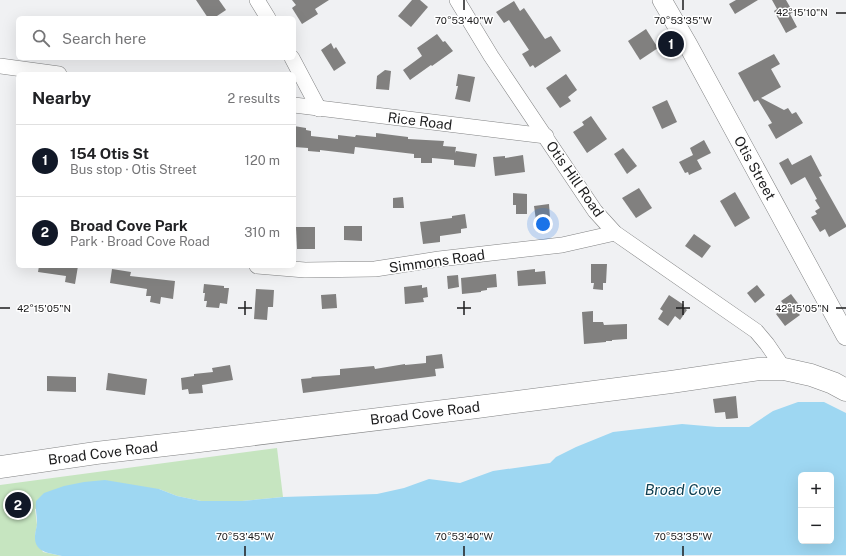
<!DOCTYPE html>
<html lang="en">
<head>
<meta charset="utf-8">
<style>
  body { margin:0; font-family:"Public Sans",sans-serif; background:#f6f6f6; color:#202124 }
  .controls { position:absolute; right:12px; bottom:12px; display:grid; overflow:hidden; border-radius:6px; box-shadow:0 4px 16px #0002 }
  .controls button { width:36px; height:36px; display:grid; place-items:center; padding:0; border:0; border-bottom:1px solid #e0e0e0; background:#fff; color:#202124; font:20px sans-serif }
  .you { position:absolute; left:543px; top:224px; width:14px; height:14px; margin:-10px; border:3px solid #fff; border-radius:50%; background:#1a73e8; box-shadow:0 0 0 6px #1a73e833 }
  .badge { display:grid; place-items:center; width:26px; height:26px; border-radius:50%; background:#111827; color:#fff; font-size:13px; font-weight:700 }
  .pin { position:absolute; translate:-50% -50%; border:2px solid #fff; box-shadow:0 1px 4px #0006 }
  .list { margin:0; padding:0; list-style:none }
  h2 { display:flex; justify-content:space-between; align-items:center; height:52px; margin:0; padding:0 16px; font-size:17px }
  h2 small { font-size:13px; font-weight:400; color:#757577 }
  .list li { display:grid; grid-template-columns:26px 1fr auto; gap:12px; align-items:center; box-sizing:border-box; height:72px; padding:0 16px; border-top:1px solid #e0e0e0 }
  .list b { display:block; font-size:15px; white-space:nowrap }
  .list p { margin:0; font-size:13px; white-space:nowrap; color:#757577 }
  .list em { font-size:13px; font-style:normal; color:#757577 }
  .icon { flex:none; width:22px; height:22px; fill:none; stroke:currentColor; stroke-width:2; stroke-linecap:round; stroke-linejoin:round }
  .map { position:relative; flex:none; width:846px; height:556px; overflow:hidden }
  .search { position:absolute; background:#fff; box-shadow:0 4px 16px #0002; left:16px; top:16px; width:280px; height:44px; display:flex; align-items:center; gap:10px; box-sizing:border-box; padding:0 14px; border-radius:6px; color:#757577; font-size:15px }
  .panel { position:absolute; background:#fff; box-shadow:0 4px 16px #0002; left:16px; top:72px; width:280px; height:196px; border-radius:6px }
  .map>svg:first-child { display:block }
</style>
</head>
<body>
<div class="map">
<svg width="846" height="556" viewBox="0 0 846 556">
  <rect width="100%" height="100%" fill="#f0f1f3"/>
  <!-- green -->
  <polygon fill="#c6e5c0" points="277,448 283,497 242,501 201,501 177,496 159,489 35,509 37,525 35,535 43,552 62,556 0,556 0,485"/>
  <!-- water -->
  <path fill="#9ed7f2" fill-rule="evenodd" d="M798,402H824L846,413V555L62,556C50,553 34,553 35,536C35,531 37,527 37,523C37,515 35,508 36,501L44,493L64,486L84,482L105,480L159,489L177,496L201,501H242L283,497L377,494L404,488L429,479L460,483L493,471L550,463L556,457L576,447L613,432L682,424L717,427H749L773,411ZM801,475H831V541H801Z"/>
  <!-- building -->
  <g fill="#81807f">
    <polygon points="196,0 219,0 226,10 214,18 208,18"/>
    <polygon points="292,0 329,0 315,9 318,14 302,24 292,8 296,5"/>
    <polygon points="412,0 420,0 428,7 411,27 398,16"/>
    <polygon points="736,0 758,0 735,14 729,4"/>
    <polygon points="772,0 786,0 793,12 790,14 797,27 786,33 774,11 777,9"/>
    <polygon points="514,1 520,11 524,8 545,39 551,36 561,51 535,68 533,65 530,67 522,54 529,50 509,20 504,23 496,12"/>
    <polygon points="646,29 658,48 640,60 628,41"/>
    <polygon points="437,34 443,42 445,41 453,51 432,66 431,65 410,80 403,70 422,56 417,48"/>
    <polygon points="331,43 334,49 336,47 346,63 334,71 321,50"/>
    <polygon points="774,54 780,64 771,69 781,87 761,98 784,110 788,108 792,114 796,112 803,123 776,139 768,125 772,123 758,100 754,102 738,73"/>
    <polygon points="385,70 391,71 389,90 376,89 377,76"/>
    <polygon points="458,74 475,77 470,102 455,99 458,86 456,86"/>
    <polygon points="566,74 577,90 568,97 571,101 560,108 546,88"/>
    <polygon points="667,100 677,122 662,129 652,107"/>
    <polygon points="591,116 607,139 587,153 573,132 584,125 582,122"/>
    <polygon points="294,126 306,128 306,130 311,131 311,136 338,139 338,135 355,137 356,135 376,137 376,133 408,137 408,139 444,141 443,146 456,147 455,153 456,151 477,154 475,167 454,165 454,160 432,158 432,163 421,163 421,158 414,158 414,154 355,147 354,154 320,150 320,152 308,151 308,148 294,147"/>
    <polygon points="704,140 711,153 697,160 702,169 689,175 688,172 685,173 679,162 693,155 690,148"/>
    <polygon points="623,148 637,166 627,174 614,154"/>
    <polygon points="523,155 525,172 495,176 493,157 505,156 505,158"/>
    <polygon points="811,155 822,176 819,177 846,225 846,227 829,237 825,229 820,232 811,217 817,214 815,211 820,208 815,200 817,199 805,177 791,185 779,163 788,158 792,165"/>
    <polygon points="639,188 652,208 636,218 622,198"/>
    <polygon points="735,192 750,218 735,227 720,201"/>
    <polygon points="513,193 527,194 527,214 516,214 516,205 513,205"/>
    <polygon points="403,197 404,208 393,208 393,198"/>
    <polygon points="549,204 550,218 536,220 534,206"/>
    <polygon points="465,214 467,228 461,229 461,233 440,236 440,242 423,244 420,222 452,218 452,216"/>
    <polygon points="344,226 362,226 362,241 344,240"/>
    <polygon points="296,227 315,227 315,249 297,249"/>
    <polygon points="694,234 711,246 702,258 685,246"/>
    <polygon points="591,264 607,264 606,283 603,283 603,290 593,289 594,283 591,283"/>
    <polygon points="39,266 78,266 75,284 65,282 66,276 38,272"/>
    <polygon points="112,269 131,272 130,276 175,281 173,299 161,297 160,304 150,302 151,296 146,296 147,289 110,283"/>
    <polygon points="535,269 535,272 545,271 546,284 518,286 517,271"/>
    <polygon points="496,274 497,287 487,288 487,290 481,291 481,292 462,294 461,278"/>
    <polygon points="458,275 459,287 448,289 447,276"/>
    <polygon points="204,284 224,286 224,288 229,288 227,304 220,303 219,308 206,307 207,301 204,301 205,293 203,293"/>
    <polygon points="422,285 422,288 427,287 428,297 423,298 424,302 405,304 404,287"/>
    <polygon points="757,285 765,295 755,303 747,293"/>
    <polygon points="256,289 274,290 273,307 268,307 267,320 254,319"/>
    <polygon points="336,294 337,308 322,309 321,295"/>
    <polygon points="791,294 803,310 798,313 800,315 785,326 776,314 786,307 781,301"/>
    <polygon points="669,295 684,305 683,307 687,310 680,320 675,316 668,326 658,319 663,311 660,309"/>
    <polygon points="593,311 593,322 603,322 604,325 627,324 627,339 612,340 612,341 606,341 606,342 584,344 582,312"/>
    <polygon points="442,354 444,368 435,369 436,376 303,393 301,379 312,378 311,377 340,375 340,369 374,366 375,369 405,364 405,365 426,363 426,356"/>
    <polygon points="230,365 233,380 202,385 203,393 189,394 188,389 182,390 181,378 194,376 194,374 213,372 212,368"/>
    <polygon points="108,373 147,379 145,395 106,390"/>
    <polygon points="47,376 76,377 76,392 47,391"/>
    <polygon points="736,396 738,418 726,419 725,412 715,413 713,399"/>
  </g>
  <g fill="none" stroke-linecap="round" stroke-linejoin="round">
    <defs>
      <g id="minor">
        <polyline points="257,0 268,18"/>
        <polyline points="457,0 491,56 595,211 615,233 756,331 767,344 784,369"/>
        <polyline points="292,58 319,109"/>
        <polyline points="0,66 59,74"/>
        <polyline points="294,105 546,136"/>
        <polyline points="257,266 305,270 375,269 439,259 562,245 615,233"/>
      </g>
      <polyline id="tertiary" points="662,0 688,45 846,336"/>
      <polyline id="primary" points="0,467 96,453 191,442 477,407 671,382 759,369 784,369 811,375 833,383 846,390"/>
    </defs>
    <!-- minor casing -->
    <use href="#minor" stroke="#828384" stroke-width="16"/>
    <!-- tertiary casing -->
    <use href="#tertiary" stroke="#828384" stroke-width="20"/>
    <!-- primary casing -->
    <use href="#primary" stroke="#828384" stroke-width="23"/>
    <!-- minor -->
    <use href="#minor" stroke="#fff" stroke-width="15"/>
    <!-- tertiary -->
    <use href="#tertiary" stroke="#fff" stroke-width="19"/>
    <!-- primary -->
    <use href="#primary" stroke="#fff" stroke-width="22"/>
  </g>
  <!-- ticks -->
  <path fill="none" stroke="#1d1d1e" stroke-width="1.5" d="M464,0V10M683,0V10M836,13H846M245,301V315M464,301V315M683,301V315M0,308H10M238,308H252M457,308H471M676,308H690M836,308H846M245,546V556M464,546V556M683,546V556"/>
  <g text-anchor="middle" stroke-width="3" stroke-linejoin="round" paint-order="stroke">
    <!-- street labels -->
    <g font-size="14" fill="#1d1d1e" stroke="#fff">
      <text transform="translate(420 121) rotate(7)" y="5">Rice Road</text>
      <text transform="translate(755 168) rotate(61)" y="5">Otis Street</text>
      <text transform="translate(575 179) rotate(55)" y="5">Otis Hill Road</text>
      <text transform="translate(437 261) rotate(-8)" y="5">Simmons Road</text>
      <text transform="translate(425 413) rotate(-7)" y="5">Broad Cove Road</text>
      <text transform="translate(103 453) rotate(-7)" y="5">Broad Cove Road</text>
    </g>
    <!-- water labels -->
    <g font-size="15" font-style="italic" fill="#104053" stroke="#fff">
      <text x="683" y="495">Broad Cove</text>
    </g>
  </g>
  <g font-size="10" text-anchor="middle" fill="#1d1d1e" stroke="#fff" stroke-width="3" stroke-linejoin="round" paint-order="stroke">
    <text x="802" y="16">42°15'10"N</text>
    <text x="464" y="24">70°53'40"W</text>
    <text x="683" y="24">70°53'35"W</text>
    <text x="44" y="312">42°15'05"N</text>
    <text x="802" y="312">42°15'05"N</text>
    <text x="245" y="540">70°53'45"W</text>
    <text x="464" y="540">70°53'40"W</text>
    <text x="683" y="540">70°53'35"W</text>
  </g>
</svg>
<div class="controls">
<button>+</button>
<button>−</button>
</div>
<div class="you"></div>
<div class="pin badge" style="left:671px;top:44px">1</div>
<div class="pin badge" style="left:18px;top:505px">2</div>
<div class="search"><svg class="icon" aria-label="search" viewBox="0 0 24 24"><circle cx="10" cy="10" r="6"/><path d="M15 15l6 6"/></svg>Search here</div>
<section class="panel">
<h2>Nearby<small>2 results</small></h2>
<ul class="list">
<li><span class="badge">1</span><div><b>154 Otis St</b><p>Bus stop · Otis Street</p></div><em>120 m</em></li>
<li><span class="badge">2</span><div><b>Broad Cove Park</b><p>Park · Broad Cove Road</p></div><em>310 m</em></li>
</ul>
</section>
</div>
</body>
</html>
